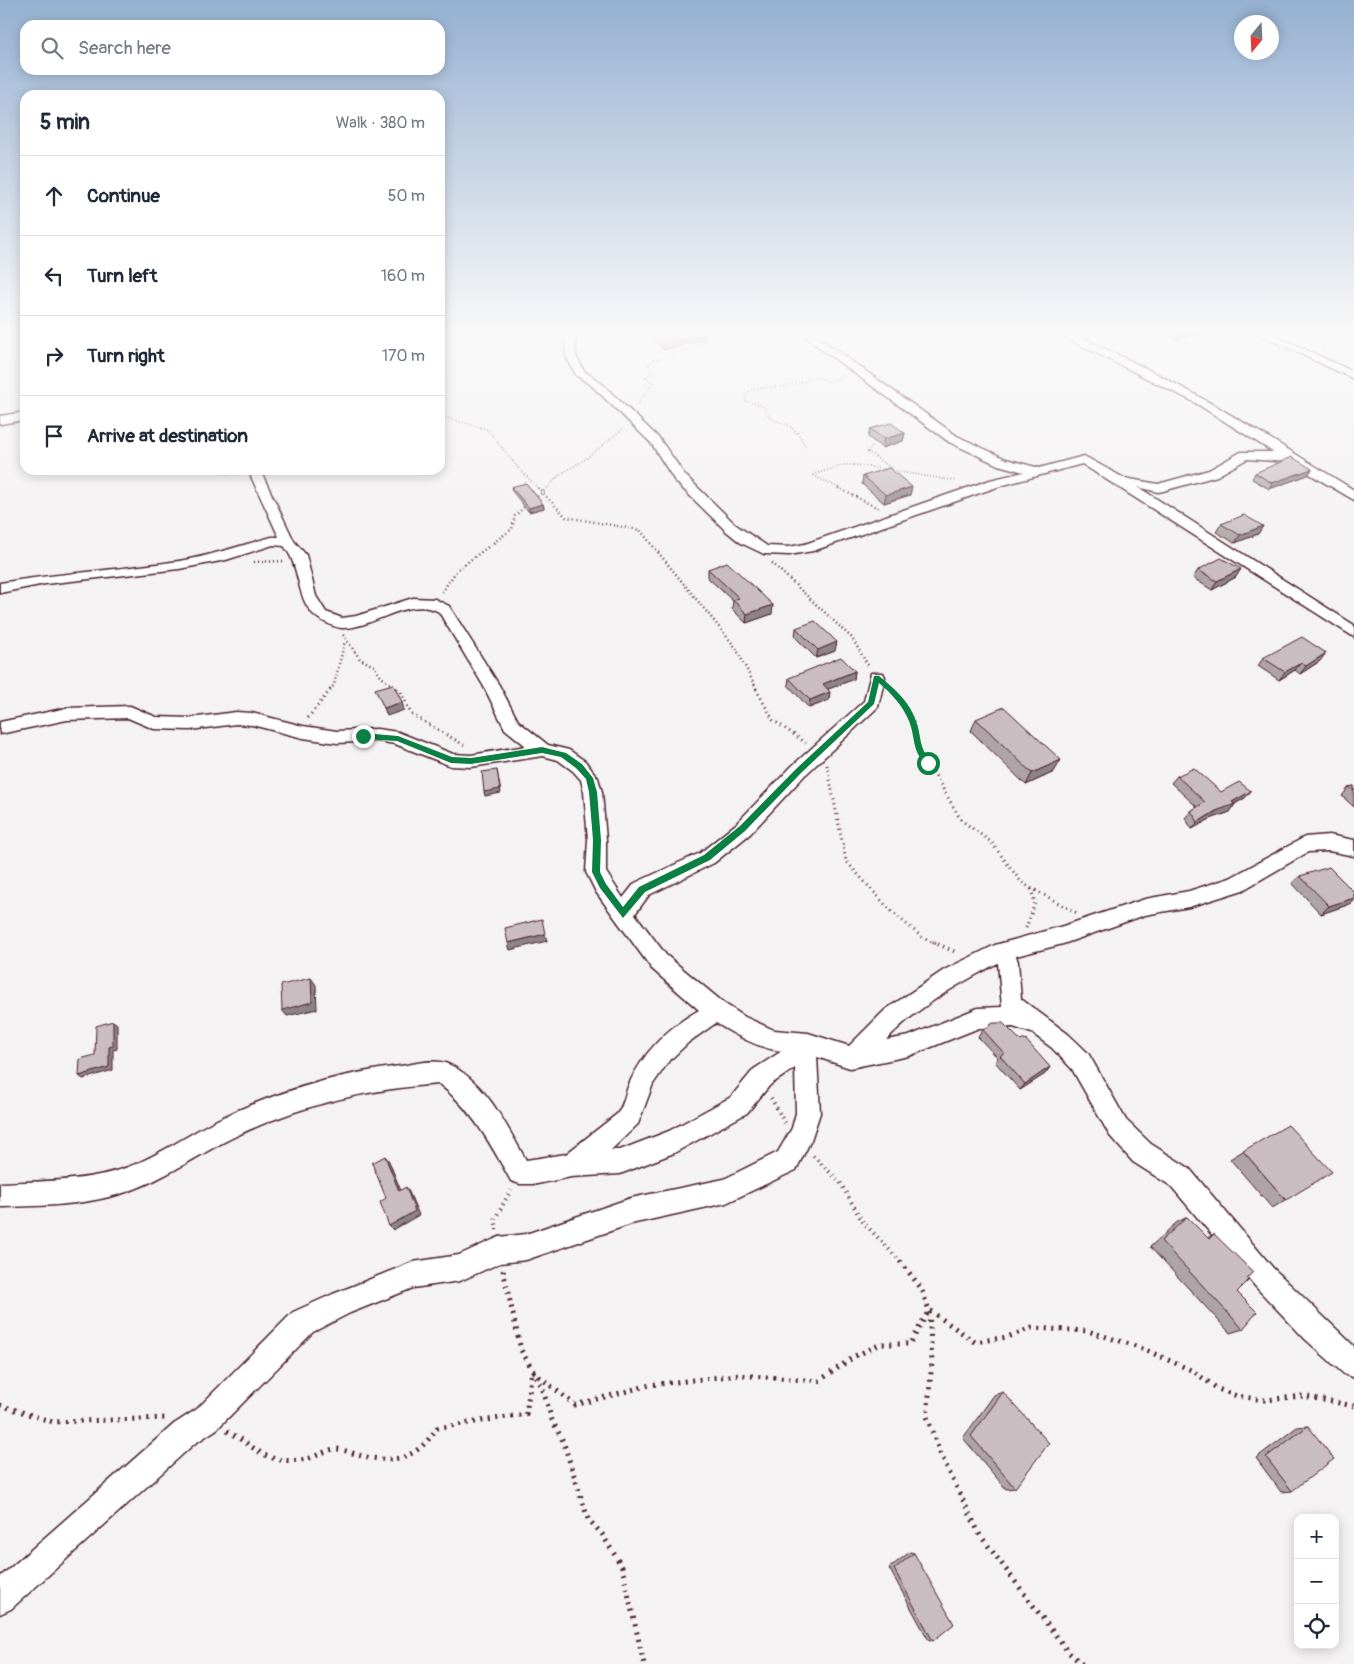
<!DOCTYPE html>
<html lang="en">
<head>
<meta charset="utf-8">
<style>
  body { margin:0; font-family:Pangolin,sans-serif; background:#f2f2f3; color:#1f2937 }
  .controls { position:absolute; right:15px; bottom:15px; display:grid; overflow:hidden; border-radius:10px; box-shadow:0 2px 12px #0003 }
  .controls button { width:45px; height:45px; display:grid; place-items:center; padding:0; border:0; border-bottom:1px solid #e0e1e3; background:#fff; color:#1f2937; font:25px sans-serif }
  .compass { position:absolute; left:1234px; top:15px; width:45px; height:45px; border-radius:50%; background:#fff; box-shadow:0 2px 12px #0003; rotate:198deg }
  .stop { position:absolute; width:15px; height:15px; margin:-11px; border:4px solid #0b8043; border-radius:50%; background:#fff }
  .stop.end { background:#0b8043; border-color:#fff; box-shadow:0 1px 5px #0008 }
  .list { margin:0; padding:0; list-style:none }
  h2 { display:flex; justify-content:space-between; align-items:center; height:65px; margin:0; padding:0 20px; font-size:21px }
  h2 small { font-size:16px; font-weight:400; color:#747a83 }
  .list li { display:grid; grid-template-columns:32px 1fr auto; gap:15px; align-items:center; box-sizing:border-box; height:80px; padding:0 20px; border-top:1px solid #e0e1e3 }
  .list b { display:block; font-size:19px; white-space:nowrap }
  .list em { font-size:16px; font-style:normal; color:#747a83 }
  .icon { flex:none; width:28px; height:28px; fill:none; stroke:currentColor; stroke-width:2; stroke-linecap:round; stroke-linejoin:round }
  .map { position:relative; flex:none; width:1354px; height:1664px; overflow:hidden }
  .search { position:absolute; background:#fff; box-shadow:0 2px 12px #0003; left:20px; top:20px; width:425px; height:55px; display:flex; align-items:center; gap:12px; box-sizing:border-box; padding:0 18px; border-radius:15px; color:#747a83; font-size:19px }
  .panel { position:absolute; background:#fff; box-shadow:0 2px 12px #0003; left:20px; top:90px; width:425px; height:385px; border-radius:15px }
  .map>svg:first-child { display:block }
</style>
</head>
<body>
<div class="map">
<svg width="1354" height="1664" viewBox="0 0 1354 1664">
  <rect width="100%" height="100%" fill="#f4f2f2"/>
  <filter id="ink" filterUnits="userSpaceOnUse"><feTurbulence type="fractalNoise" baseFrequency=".02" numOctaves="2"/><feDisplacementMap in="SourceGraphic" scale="10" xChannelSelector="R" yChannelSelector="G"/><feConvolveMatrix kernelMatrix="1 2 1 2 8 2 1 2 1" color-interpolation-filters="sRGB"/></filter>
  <g filter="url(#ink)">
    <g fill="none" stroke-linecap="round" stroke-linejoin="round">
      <defs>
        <g id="street">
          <path d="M560,329H571L575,335L576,356L584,371L600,382L659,438L685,475L736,525L767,546L789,547L805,544L990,480L1024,472L998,465L949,442L794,329H806L957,436L1006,459L1039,468L1084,456L1124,478L1158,484L1209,470L1241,452H1273L1194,402L1048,329C1071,329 1091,343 1112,352C1197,391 1275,442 1354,490V500L1289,462L1247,459L1217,476L1163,491L1158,492L1138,487L1354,625V637L1082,464L1000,486L813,551L789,555L764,554L741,543L726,531L675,481L651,443L592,386L576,375L566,356L565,335Z"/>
          <polygon points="1247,329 1261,329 1354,372 1354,379"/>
          <polygon points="25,412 25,420 0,424 0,416"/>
          <path d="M248,470H260L294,541L306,555L316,596L326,612L342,618L356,616L413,598L435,599L449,606L499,685L518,721L548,745L569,750L585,761L598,778L602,792L606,840V872L623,898L635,883L700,853L736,824L792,766L864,701L871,673H883L885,677L878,707L804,776L750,834L714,863L649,895L635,914L666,955L725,1004L745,1017L774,1030L808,1033L849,1046L885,1010L944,970L995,945L1063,926L1145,899L1189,891L1230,878L1305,837L1329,835L1354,840V856L1329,851L1308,852L1243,890L1189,907L1145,915L1063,944L1016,956L1018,962L1021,999L1068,1034L1088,1053L1126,1120L1151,1144L1189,1168L1273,1268L1354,1346V1378L1344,1374L1305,1339L1255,1286L1171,1186L1133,1162L1110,1136L1072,1069L1052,1048L1032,1033L1013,1027L979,1028L909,1056L850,1068L817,1057L820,1113L811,1140L796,1170L726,1203L631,1224L526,1260L500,1263L460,1281L413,1288L350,1313L313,1332L217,1429L194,1444L11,1609L0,1614V1577L174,1424L197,1409L293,1312L333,1294L413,1262L459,1255L499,1237L526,1234L631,1198L724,1179L778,1152L792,1128L796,1113L795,1068L770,1085L747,1113L674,1153L620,1174L571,1177L537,1184H520L511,1181C491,1145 473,1110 439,1084C368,1089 296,1106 232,1138C192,1158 156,1185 113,1196C76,1206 38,1206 0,1207V1183C42,1181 87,1182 128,1167C158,1156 186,1136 215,1121C272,1093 337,1074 400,1066C414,1064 435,1058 448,1064C486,1081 507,1127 526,1160L566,1154L617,1114C625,1104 625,1092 630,1082C645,1050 669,1027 699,1010L652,969L596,892L586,872L588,840L584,792L581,780L573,771L558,760L543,756L471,767L451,766L395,744L377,741L337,743L303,738L252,725L236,724L190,730L154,729L128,718L67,720L0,734V722L67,708L130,706L156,717L190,718L236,712L252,713L303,726L337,731L377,729L398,732L453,754L471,755L526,746L505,729L483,685L439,612C409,595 373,629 342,628C337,628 331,625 327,623C293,610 304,570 284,546L273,545L226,560L179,569L45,584L0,593V583C59,573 120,570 179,561C211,556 241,545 272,537H279ZM998,963L1002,1007L978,1008L909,1036L886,1040C917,1007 958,984 998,963ZM716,1023C735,1035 760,1049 782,1051L754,1069L731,1097L669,1131L620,1150H611L638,1124L653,1084L669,1061L689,1042Z"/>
        </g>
      </defs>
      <!-- street casing -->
      <use href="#street" stroke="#4a1f2b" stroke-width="3"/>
      <!-- path-far4 -->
      <g stroke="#4a1f2b" stroke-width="2" stroke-dasharray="0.5 2.5" stroke-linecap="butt">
        <polyline points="1028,341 1045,336"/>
        <polyline points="1323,349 1324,329"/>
        <polyline points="637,405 653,383 646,377 652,372 648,364 654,360 729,337 767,329"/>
        <polyline points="440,416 487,429 519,469 539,489"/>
        <path d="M805,446C798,429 788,424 771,419L763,406L746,401L745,394L751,390L766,387H783L816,378L828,381L844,376"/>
        <polyline points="872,447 868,452 894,470"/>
        <polyline points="213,470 231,474 242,473"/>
        <polyline points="547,489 558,476 587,458 624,428"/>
        <polyline points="841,489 812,475 844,465 857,465 957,481"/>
      </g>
      <!-- path-far3 -->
      <g stroke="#4a1f2b" stroke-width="2.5" stroke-dasharray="1 3" stroke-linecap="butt">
        <polyline points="538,488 566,517 640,530 736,648 757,690"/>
        <polyline points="838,488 880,509"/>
        <polyline points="534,499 548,488"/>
        <polyline points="254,562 285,561"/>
        <polyline points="772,563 852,638 869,667"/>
        <polyline points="442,592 457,570 512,529 515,516 527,504"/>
        <polyline points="343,635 360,659 374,666 381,677 399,690"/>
        <polyline points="891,689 892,690"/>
        <polyline points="330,690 334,685 345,641"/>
      </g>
      <!-- path-far2 -->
      <g stroke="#4a1f2b" stroke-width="3" stroke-dasharray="1 4" stroke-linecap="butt">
        <polyline points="397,689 401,692 411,714 464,745"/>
        <polyline points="756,689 773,720 806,743"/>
        <polyline points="891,689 900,698 913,721 919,753 928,763 961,820 991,842 1022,883 1077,913"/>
        <polyline points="308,718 331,689"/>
        <polyline points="827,765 846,861 890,910 923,938 936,944"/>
        <polyline points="1026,928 1035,903 1031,889"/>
      </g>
      <!-- path-far1 -->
      <g stroke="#4a1f2b" stroke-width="4" stroke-dasharray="1 4.5" stroke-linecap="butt">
        <polyline points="933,942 958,953"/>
        <polyline points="771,1098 785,1123"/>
        <polyline points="813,1156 840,1182 862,1221 902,1263"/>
        <polyline points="497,1230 495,1219 511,1190"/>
      </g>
      <!-- path -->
      <g stroke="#4a1f2b" stroke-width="5" stroke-dasharray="2 5.5" stroke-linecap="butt">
        <polyline points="900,1261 921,1288 929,1310 932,1362 927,1417 940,1453 980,1535 1069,1653 1082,1664"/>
        <polyline points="503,1270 521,1350 542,1387 552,1420 563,1441 588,1519 602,1534 622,1567 644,1664"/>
        <polyline points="0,1405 53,1422 167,1418"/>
        <path d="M227,1431C258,1448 266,1466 307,1459C316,1457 327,1449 336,1449C343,1449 354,1454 362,1456C397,1464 417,1458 437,1428L526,1414L532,1371L575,1405L650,1385L738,1375L819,1381L855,1356L881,1344H910L929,1310L975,1342L1007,1337L1032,1328L1088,1331L1139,1347L1193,1371L1218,1389L1237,1396L1265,1400L1303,1396L1354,1406"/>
      </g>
      <!-- street -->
      <use href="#street" fill="#fff" fill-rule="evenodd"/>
    </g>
    <!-- wall -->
    <g fill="#aea3a6" stroke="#4a1f2b">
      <polygon points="644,329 699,329 705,340 663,350 650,334"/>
      <polygon points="1157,329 1213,329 1212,331 1177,340"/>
      <polygon points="870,429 905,433 903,441 882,448 868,437"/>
      <polygon points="1312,469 1308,475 1269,489 1252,479 1255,473"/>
      <polygon points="863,476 910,495 884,503 862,484"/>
      <polygon points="511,487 543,504 544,508 529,512 512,491"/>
      <polygon points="1221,524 1263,526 1258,534 1235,543 1216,532"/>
      <polygon points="708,569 772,614 746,623 732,609 733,601 708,578"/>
      <polygon points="1198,570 1236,577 1212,590 1193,578"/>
      <polygon points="796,628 835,651 816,658 795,637"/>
      <polygon points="1263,658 1320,661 1300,674 1295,670 1279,680 1258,666"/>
      <polygon points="855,671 854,679 828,689 829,700 809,708 788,685 789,678"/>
      <polygon points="976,719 1054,772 1026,785 971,731"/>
      <polygon points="1177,776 1221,792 1245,798 1235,804 1230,812 1210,819 1192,829 1185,818 1191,811 1197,807 1171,783"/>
      <polygon points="1354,786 1354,807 1342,796 1349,787"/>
      <polygon points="1300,876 1354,892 1354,901 1350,904 1321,914 1292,883"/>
      <polygon points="983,1030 1021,1041 1050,1067 1045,1074 1020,1090 995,1062 998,1058 978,1037"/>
      <polygon points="1243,1151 1286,1200 1272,1208 1230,1159"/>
      <polygon points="1187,1217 1207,1238 1214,1234 1247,1278 1237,1292 1243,1329 1230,1333 1150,1247 1176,1223"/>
      <polygon points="1003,1392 1015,1488 1006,1489 963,1438 994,1395"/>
      <polygon points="1308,1426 1292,1491 1281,1492 1256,1458 1297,1427"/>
      <polygon points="910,1552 914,1553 933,1641 928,1639 889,1568"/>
    </g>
    <!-- shaded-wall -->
    <g fill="#8d8487" stroke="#4a1f2b">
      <polygon points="1195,329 1213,329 1212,331 1177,340 1180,333"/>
      <polygon points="705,334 705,340 663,350 663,343"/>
      <polygon points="905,433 903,441 882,448 884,439"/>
      <polygon points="1312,469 1308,475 1269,489 1272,483"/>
      <polygon points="912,487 910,495 884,503 886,495"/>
      <polygon points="543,504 544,508 529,512 529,508"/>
      <polygon points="1263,526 1258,534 1235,543 1240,535"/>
      <polygon points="1241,569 1236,577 1212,590 1217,581"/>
      <polygon points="773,605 772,614 746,623 747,614"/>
      <polygon points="837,642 835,651 816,658 818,650"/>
      <polygon points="1326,653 1320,661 1300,674 1306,666"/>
      <polygon points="1301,663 1295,670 1279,680 1285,672"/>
      <polygon points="855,671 854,679 821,692 823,684"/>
      <polygon points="830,692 829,700 809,708 810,700"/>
      <polygon points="402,702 404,710 387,716 384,708"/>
      <polygon points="1061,760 1054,772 1026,785 1032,773"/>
      <polygon points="497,770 501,793 485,796 484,792"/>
      <polygon points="1251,791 1245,798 1232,805 1235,804 1230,812 1210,819 1192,829 1198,822"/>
      <polygon points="1354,898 1354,901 1350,904 1321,914 1329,906"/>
      <polygon points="545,934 547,941 510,950 508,943"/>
      <polygon points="311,978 316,985 317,1009 287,1016 282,1010"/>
      <polygon points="113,1021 117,1024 117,1049 113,1050 113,1070 83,1079 79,1076 109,1047"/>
      <polygon points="1050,1067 1045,1074 1020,1090 1025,1084"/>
      <polygon points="385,1156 389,1161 403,1196 399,1191"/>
      <polygon points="406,1187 409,1192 419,1215 393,1230 389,1226"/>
    </g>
    <!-- building -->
    <g fill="#cabdc1" stroke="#4a1f2b">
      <polygon points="651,329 699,329 705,334 663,343"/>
      <polygon points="1172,329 1195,329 1180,333"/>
      <polygon points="891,423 905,433 884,439 870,429"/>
      <polygon points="1292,457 1312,469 1272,483 1255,473"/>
      <polygon points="889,468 912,487 886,495 863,476"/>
      <polygon points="526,483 543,504 529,508 511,487"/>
      <polygon points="1244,515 1263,526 1240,535 1221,524"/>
      <polygon points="1221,558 1241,569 1217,581 1198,570"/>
      <polygon points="727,562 773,605 747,614 733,600 739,598 708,569"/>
      <polygon points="815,621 837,642 818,650 796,628"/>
      <polygon points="1302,637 1326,653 1306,666 1301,663 1285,672 1263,658"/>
      <polygon points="841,657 855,671 823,684 830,692 810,700 789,678"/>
      <polygon points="393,684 402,702 384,708 375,689"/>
      <polygon points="1004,707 1061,760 1032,773 976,719"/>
      <polygon points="1194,768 1221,792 1239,782 1251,791 1232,802 1235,804 1216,811 1198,822 1191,811 1205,802 1177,776"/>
      <polygon points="497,770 500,789 484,792 482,772"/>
      <polygon points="1354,786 1354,791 1349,787"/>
      <polygon points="1329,867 1354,892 1354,898 1329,906 1300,876"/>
      <polygon points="542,919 545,934 508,943 505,928"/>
      <polygon points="311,978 312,1002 282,1010 281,985"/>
      <polygon points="113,1021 113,1046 109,1047 109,1067 79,1076 80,1059 95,1055 96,1026"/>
      <polygon points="993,1023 1003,1023 1021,1041 1025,1039 1050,1067 1025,1084 1000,1056 1004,1053 983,1030"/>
      <polygon points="1288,1125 1332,1172 1286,1200 1243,1151"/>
      <polygon points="385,1156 399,1191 406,1187 415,1211 389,1226 380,1202 386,1198 372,1163"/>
      <polygon points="1187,1217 1209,1239 1214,1234 1253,1272 1247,1278 1249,1280 1237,1292 1257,1312 1243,1329 1161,1241"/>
      <polygon points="1003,1392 1049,1443 1015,1488 971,1436"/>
      <polygon points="1308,1426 1334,1459 1292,1491 1266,1457"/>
      <polygon points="914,1553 954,1624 933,1641 894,1569"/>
    </g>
  </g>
  <!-- sky -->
  <linearGradient id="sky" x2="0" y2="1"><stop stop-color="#95b0d1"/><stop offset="0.59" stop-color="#faf9f9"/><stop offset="1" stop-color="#faf9f9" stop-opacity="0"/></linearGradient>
  <rect width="1354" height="562" fill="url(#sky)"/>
  <!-- route -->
  <path fill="#0b8043" d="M874,676H879C895,689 909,701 916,721C922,737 918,747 931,761V765H926C911,749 916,739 909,721C902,705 892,694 879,683L874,704L801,773L745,831L710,860L645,892L623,918L600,888L592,872L593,840L589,792L586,779L576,768L561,757L542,753L471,764L451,763L397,741L363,739L359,736L363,733L398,736L452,757L471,758L542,747L566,753L582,764L593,778L597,792L601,840L600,872L606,884L623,907L639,887L704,855L740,826L796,769L868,702Z"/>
</svg>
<div class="controls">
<button>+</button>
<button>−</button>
<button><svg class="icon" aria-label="locate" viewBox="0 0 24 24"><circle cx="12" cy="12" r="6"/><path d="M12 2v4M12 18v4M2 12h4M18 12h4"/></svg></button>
</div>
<svg class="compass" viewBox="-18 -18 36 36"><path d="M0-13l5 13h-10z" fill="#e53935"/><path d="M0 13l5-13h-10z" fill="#747a83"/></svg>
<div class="stop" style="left:928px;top:763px"></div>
<div class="stop end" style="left:363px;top:736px"></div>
<div class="search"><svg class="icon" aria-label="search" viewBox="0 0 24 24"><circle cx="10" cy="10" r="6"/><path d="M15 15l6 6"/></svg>Search here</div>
<section class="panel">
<h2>5 min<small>Walk · 380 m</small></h2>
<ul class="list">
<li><svg class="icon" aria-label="ahead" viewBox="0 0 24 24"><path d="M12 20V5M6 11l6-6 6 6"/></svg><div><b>Continue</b></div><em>50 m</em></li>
<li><svg class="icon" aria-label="left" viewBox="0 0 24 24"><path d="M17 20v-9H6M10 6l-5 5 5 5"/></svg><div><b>Turn left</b></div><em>160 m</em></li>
<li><svg class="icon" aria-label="right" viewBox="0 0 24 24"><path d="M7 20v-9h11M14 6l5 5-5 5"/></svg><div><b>Turn right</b></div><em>170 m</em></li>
<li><svg class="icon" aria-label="arrive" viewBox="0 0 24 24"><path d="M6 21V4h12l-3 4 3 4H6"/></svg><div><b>Arrive at destination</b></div></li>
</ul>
</section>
</div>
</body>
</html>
